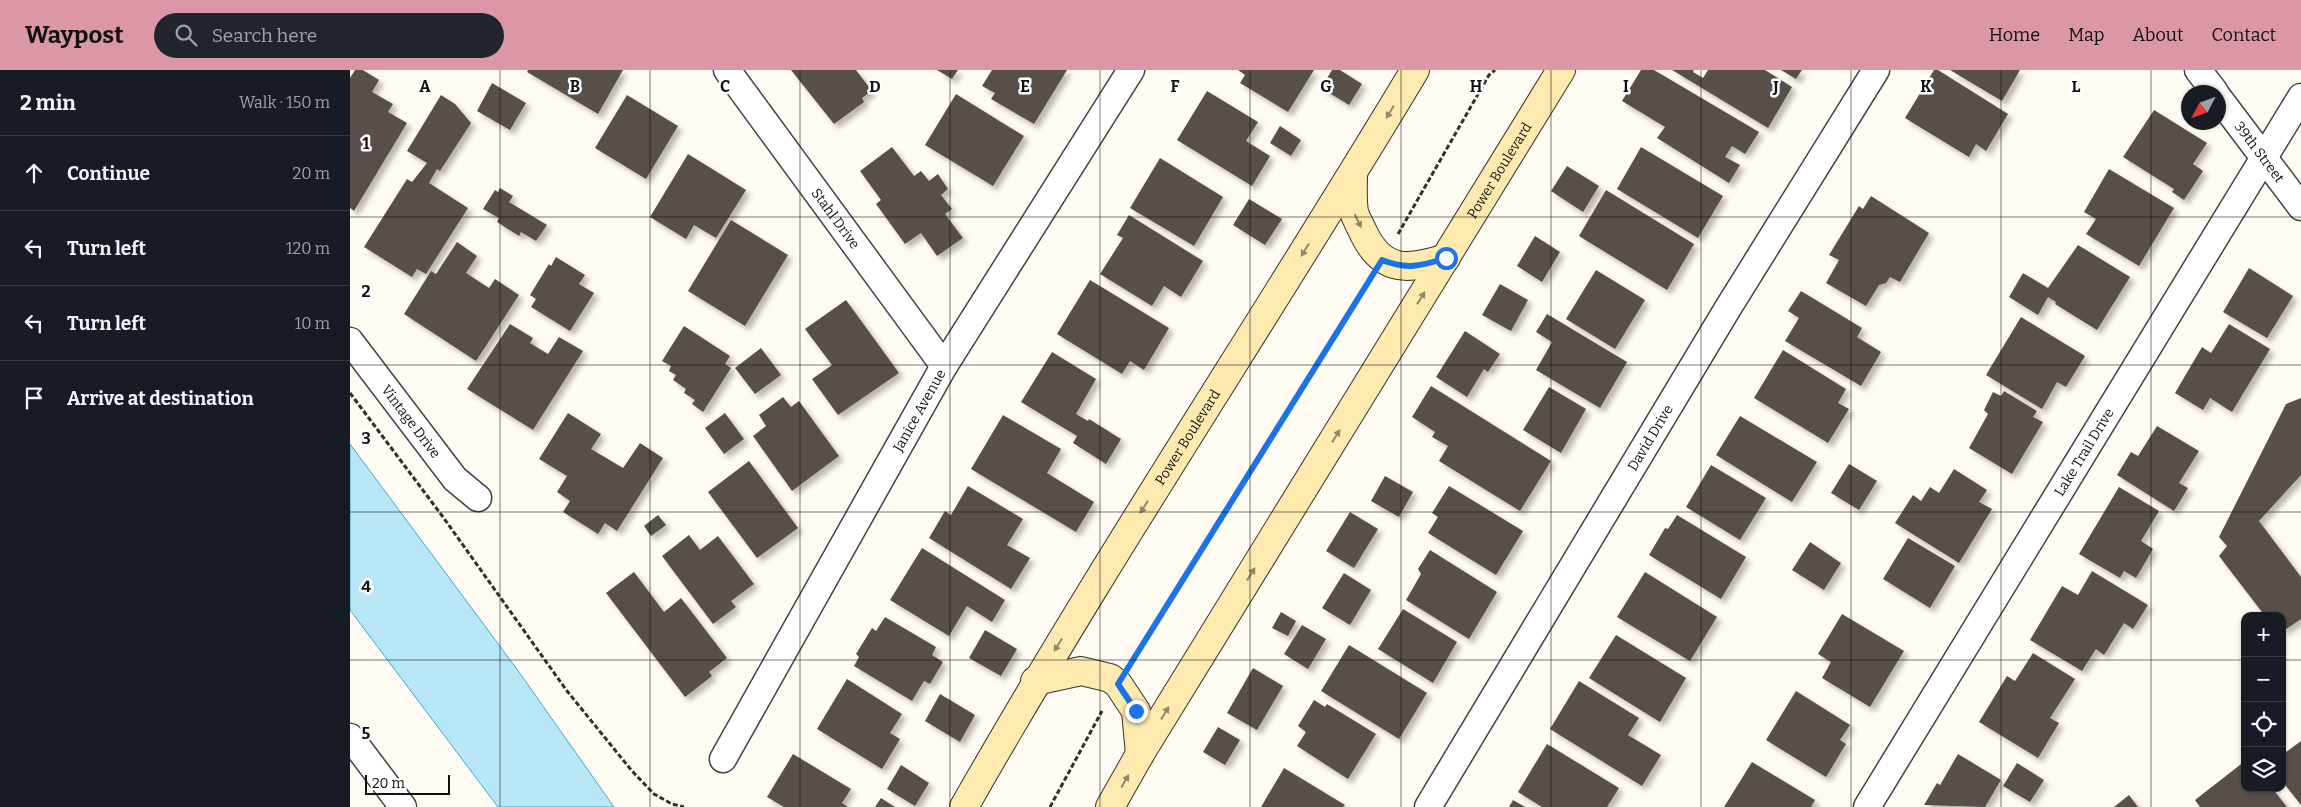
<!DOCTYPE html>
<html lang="en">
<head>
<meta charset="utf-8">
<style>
  body { margin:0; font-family:Bitter,serif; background:#20242c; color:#f1f3f6 }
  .controls { position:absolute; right:15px; bottom:15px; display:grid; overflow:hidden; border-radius:10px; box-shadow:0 1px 4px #0004 }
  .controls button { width:45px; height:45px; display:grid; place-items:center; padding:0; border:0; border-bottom:1px solid #363941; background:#171b24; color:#f1f3f6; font:25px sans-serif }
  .compass { position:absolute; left:1831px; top:15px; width:45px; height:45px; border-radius:50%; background:#171b24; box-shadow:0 1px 4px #0004; rotate:229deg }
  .scale { position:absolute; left:15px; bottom:12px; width:85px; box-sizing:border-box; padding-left:5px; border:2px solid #0f0f0f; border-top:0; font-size:14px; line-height:18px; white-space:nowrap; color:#0f0f0f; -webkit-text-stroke:4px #fff; paint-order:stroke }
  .stop { position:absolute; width:15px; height:15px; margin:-11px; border:4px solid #1a73e8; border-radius:50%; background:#fff }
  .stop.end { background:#1a73e8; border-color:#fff; box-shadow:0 1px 5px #0008 }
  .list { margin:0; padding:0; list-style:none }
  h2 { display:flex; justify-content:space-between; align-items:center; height:65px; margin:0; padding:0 20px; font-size:21px }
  h2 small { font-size:16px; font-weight:400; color:#9ea1a6 }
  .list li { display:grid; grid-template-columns:32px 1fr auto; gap:15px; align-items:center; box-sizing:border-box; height:75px; padding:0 20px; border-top:1px solid #363941 }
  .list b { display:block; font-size:19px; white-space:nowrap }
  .list em { font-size:16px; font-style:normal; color:#9ea1a6 }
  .icon { flex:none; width:28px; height:28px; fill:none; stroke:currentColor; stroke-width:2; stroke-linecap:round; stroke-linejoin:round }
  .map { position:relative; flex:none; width:1951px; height:737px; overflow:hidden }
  header { display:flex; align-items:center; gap:30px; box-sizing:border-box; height:70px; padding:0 25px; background:#db97a5; color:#111 }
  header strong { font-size:24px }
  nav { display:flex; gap:28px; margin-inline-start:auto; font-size:18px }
  .search { width:350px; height:45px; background:#20242c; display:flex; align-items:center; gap:12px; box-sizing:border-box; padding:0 18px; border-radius:28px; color:#9ea1a6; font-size:19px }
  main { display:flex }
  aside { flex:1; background:#171b24 }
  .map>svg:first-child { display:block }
</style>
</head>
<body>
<header>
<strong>Waypost</strong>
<div class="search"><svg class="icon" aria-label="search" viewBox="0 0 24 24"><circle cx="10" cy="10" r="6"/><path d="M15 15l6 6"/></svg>Search here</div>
<nav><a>Home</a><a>Map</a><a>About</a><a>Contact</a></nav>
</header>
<main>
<aside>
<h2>2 min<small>Walk · 150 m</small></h2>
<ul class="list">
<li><svg class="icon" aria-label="ahead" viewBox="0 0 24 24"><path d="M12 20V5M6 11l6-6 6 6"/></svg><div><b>Continue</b></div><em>20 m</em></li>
<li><svg class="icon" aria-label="left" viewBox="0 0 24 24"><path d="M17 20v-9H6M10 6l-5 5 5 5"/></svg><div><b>Turn left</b></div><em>120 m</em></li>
<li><svg class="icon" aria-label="left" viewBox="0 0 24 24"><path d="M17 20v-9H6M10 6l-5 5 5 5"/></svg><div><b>Turn left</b></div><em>10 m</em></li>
<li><svg class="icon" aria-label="arrive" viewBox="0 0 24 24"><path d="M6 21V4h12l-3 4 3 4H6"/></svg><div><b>Arrive at destination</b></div></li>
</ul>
</aside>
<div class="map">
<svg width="1951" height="737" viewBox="0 0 1951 737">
  <defs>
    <filter id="shadow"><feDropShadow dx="4.5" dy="4.5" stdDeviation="2.5" flood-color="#0004"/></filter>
  </defs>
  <rect width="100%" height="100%" fill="#fffbf2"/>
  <!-- water -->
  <polygon fill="#b7e7f6" stroke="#3ea7cd" points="0,374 169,602 264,737 148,737 0,540"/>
  <!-- building -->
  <g fill="#584f4c" filter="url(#shadow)">
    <polygon points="5,0 13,0 29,10 22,22 43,34 38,42 57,53 4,141 0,138 0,8"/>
    <polygon points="178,0 273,0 248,44 177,2"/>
    <polygon points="441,0 506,0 522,21 512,28 514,32 484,54"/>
    <polygon points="587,0 608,0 602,9"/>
    <polygon points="642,0 717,0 684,54 641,29 645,23 632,16"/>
    <polygon points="888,0 964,0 938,42 890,13 895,5"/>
    <polygon points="982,0 990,0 1012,14 999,35 971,18"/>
    <polygon points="1291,0 1304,0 1409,62 1395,84 1382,76 1375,87 1390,95 1379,113 1307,68 1315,57 1272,31"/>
    <polygon points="1322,0 1344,0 1343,2 1353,8 1358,0 1415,0 1442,17 1418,58"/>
    <polygon points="1431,0 1452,0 1446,9"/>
    <polygon points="1584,0 1588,0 1658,44 1636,81 1626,74 1619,87 1555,48"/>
    <polygon points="1600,0 1670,0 1652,31"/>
    <polygon points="142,13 176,33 160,60 127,41"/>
    <polygon points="857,21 908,52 896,71 920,86 902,116 827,70"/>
    <polygon points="606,24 674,66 643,116 575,75"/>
    <polygon points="91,25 105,34 121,53 90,101 87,99 79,113 118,138 76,204 67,199 62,207 14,177 57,109 62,112 77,93 57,81"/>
    <polygon points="277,25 328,56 296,109 245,78"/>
    <polygon points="1804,40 1857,73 1843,94 1853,101 1834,130 1822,122 1824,119 1773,87"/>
    <polygon points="930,56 951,70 941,86 920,73"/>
    <polygon points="542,77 564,106 571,101 579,111 588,104 598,119 591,125 602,139 595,144 613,168 587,186 571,163 555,174 526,134 531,130 510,101"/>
    <polygon points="1291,77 1373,126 1348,168 1267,119"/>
    <polygon points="338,84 396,120 366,168 344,155 336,169 300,147"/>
    <polygon points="810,88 873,127 844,176 780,138"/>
    <polygon points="1217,96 1249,116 1233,142 1201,121"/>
    <polygon points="1759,99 1824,138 1789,196 1736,164 1746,149 1734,142"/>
    <polygon points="150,118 163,126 159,132 197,155 186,171 171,162 169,166 147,152 149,148 133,139 145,120 148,122"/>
    <polygon points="1256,120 1344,174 1317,220 1229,166"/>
    <polygon points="1521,126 1579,163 1550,212 1540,207 1536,213 1529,215 1516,236 1476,213 1489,190 1479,185 1509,136 1513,139"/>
    <polygon points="899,129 932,149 915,175 883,155"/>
    <polygon points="779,145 853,191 831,227 814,216 802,236 750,204 773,168 767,165"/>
    <polygon points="381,150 438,185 395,256 338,221"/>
    <polygon points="1185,166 1210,182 1192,212 1167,196"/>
    <polygon points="107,172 127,186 116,203 139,218 145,209 169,225 126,291 54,244 81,201 86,204"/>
    <polygon points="1728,175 1780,207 1747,260 1705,234 1706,232 1698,227 1688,245 1659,227 1673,203 1698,218"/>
    <polygon points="206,187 235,205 229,214 244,223 220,261 181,237 186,229 180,225 199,194 201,196"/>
    <polygon points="1899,198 1943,226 1917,268 1873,242"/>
    <polygon points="1246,200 1295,230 1265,279 1216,249"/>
    <polygon points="740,210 819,258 794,300 780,291 772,304 707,264"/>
    <polygon points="1150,214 1178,230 1161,261 1132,245"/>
    <polygon points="1451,221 1512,258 1507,267 1531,282 1511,316 1435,271 1449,248 1438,241"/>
    <polygon points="496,230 549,303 488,345 462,309 482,295 455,259"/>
    <polygon points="1197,244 1277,292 1250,338 1186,300 1202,272 1186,262"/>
    <polygon points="1671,247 1735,286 1716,317 1707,312 1692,339 1636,305"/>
    <polygon points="160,254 183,268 180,273 198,284 209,267 233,281 183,360 117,319"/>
    <polygon points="1879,254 1920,279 1882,342 1860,328 1853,340 1825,323 1852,277 1861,283"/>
    <polygon points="334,256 380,286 375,294 381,298 353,342 342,334 345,330 334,323 336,319 323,310 326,305 319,301 321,296 312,291"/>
    <polygon points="1115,261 1150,284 1138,302 1134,299 1117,327 1086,307"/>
    <polygon points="411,278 431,305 405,324 385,298"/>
    <polygon points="1433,280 1496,319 1488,333 1499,339 1478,373 1404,328"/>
    <polygon points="702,282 746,309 726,344 738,351 739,349 771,369 756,394 723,373 727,366 671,332"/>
    <polygon points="1081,316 1201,391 1170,441 1089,391 1098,376 1082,367 1085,362 1062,347"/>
    <polygon points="1199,317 1236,339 1211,383 1173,360"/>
    <polygon points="1654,321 1687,341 1683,347 1693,352 1662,404 1619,378 1638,344 1634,340 1643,322 1651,326"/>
    <polygon points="433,327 441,337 449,331 489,386 442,421 403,366 416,356 409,345"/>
    <polygon points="1951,328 1951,405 1909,451 1951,507 1951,549 1932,562 1932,546 1915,546 1869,486 1877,476 1869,467 1936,334"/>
    <polygon points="218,343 251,364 241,379 273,398 290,373 313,388 267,461 255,453 248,464 213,442 220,431 207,422 217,406 189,389"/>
    <polygon points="375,343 394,369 374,384 355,358"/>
    <polygon points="653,345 711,379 697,403 744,432 726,462 621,399"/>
    <polygon points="1390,346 1467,392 1442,432 1366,385"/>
    <polygon points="1807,356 1849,381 1829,413 1838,418 1824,441 1767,405 1781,382 1788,386"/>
    <polygon points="399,391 448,458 407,488 358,422"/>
    <polygon points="1499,394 1527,411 1509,440 1481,423"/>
    <polygon points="1361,395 1416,428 1390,470 1336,437"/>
    <polygon points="1604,399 1637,420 1629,432 1642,439 1609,493 1545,453 1563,425 1571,431 1580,417 1589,423"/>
    <polygon points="1035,406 1063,422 1049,447 1021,431"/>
    <polygon points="618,416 673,449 657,475 680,488 661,519 579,468 595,441 601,445"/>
    <polygon points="1099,416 1173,461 1146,505 1078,463 1088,447 1082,443"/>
    <polygon points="1769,417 1809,441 1791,471 1803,479 1786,508 1774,501 1770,508 1729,484"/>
    <polygon points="1000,442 1028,459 1004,498 976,481"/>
    <polygon points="308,445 316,455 301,466 294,456"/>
    <polygon points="1327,445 1396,487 1371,529 1299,485 1315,458 1318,459"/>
    <polygon points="339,465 350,480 368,466 404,514 381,531 386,537 363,554 312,486"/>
    <polygon points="1558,468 1605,496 1580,538 1533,509"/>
    <polygon points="1460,472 1491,493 1474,520 1442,500"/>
    <polygon points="572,478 655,530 642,552 617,536 599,566 540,530"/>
    <polygon points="1080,480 1147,522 1119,569 1056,530 1071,504 1068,499"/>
    <polygon points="1742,501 1798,535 1783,559 1774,553 1754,585 1746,579 1732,601 1680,570 1712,516 1728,525"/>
    <polygon points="284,502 314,542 331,528 377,588 359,602 362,606 335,627 256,523"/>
    <polygon points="1295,502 1367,547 1340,591 1267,547"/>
    <polygon points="994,503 1021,520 1000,555 972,538"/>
    <polygon points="1053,539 1107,572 1083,613 1028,579"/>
    <polygon points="931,542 946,551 938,566 922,558"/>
    <polygon points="1492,544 1554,581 1520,637 1472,608 1481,592 1468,584"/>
    <polygon points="535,547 586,577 582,585 593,592 580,614 574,611 562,631 504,596 509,587 506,584 522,558 526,561"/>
    <polygon points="952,555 976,569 958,599 934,584"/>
    <polygon points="635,560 667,579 651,606 619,588"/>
    <polygon points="1266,565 1336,608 1310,652 1239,608"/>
    <polygon points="999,575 1077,623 1049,669 971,621"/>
    <polygon points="1683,583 1725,609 1700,648 1709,653 1688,688 1629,652 1657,606 1665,611"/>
    <polygon points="903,598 933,616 907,660 877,643"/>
    <polygon points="497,609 552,644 540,663 550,669 532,699 467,659"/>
    <polygon points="1229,611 1289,648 1278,665 1311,685 1292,716 1200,659"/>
    <polygon points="1446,621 1500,655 1490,670 1496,674 1476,707 1416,670"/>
    <polygon points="590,624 625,645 610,672 575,651"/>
    <polygon points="964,630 975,637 977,634 1026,664 998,709 947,676 956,662 948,656"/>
    <polygon points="868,657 890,670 875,695 853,682"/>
    <polygon points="1951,671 1951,735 1932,711 1932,685"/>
    <polygon points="1197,674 1269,718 1257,737 1192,737 1168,722"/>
    <polygon points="443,684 501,719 492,733 498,737 434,737 417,727"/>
    <polygon points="1608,684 1651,710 1635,737 1574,735 1587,713 1590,715"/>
    <polygon points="1895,691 1895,718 1922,718 1937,737 1850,737 1845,730"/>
    <polygon points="1402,692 1465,730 1461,737 1374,737"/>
    <polygon points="1667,693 1694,710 1680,732 1653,716"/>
    <polygon points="551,695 579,713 565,736 537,719"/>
    <polygon points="934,698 995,735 993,737 911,737"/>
    <polygon points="1779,725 1788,737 1764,737"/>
    <polygon points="531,728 545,737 525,737"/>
    <polygon points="1163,730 1175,737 1159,737"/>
  </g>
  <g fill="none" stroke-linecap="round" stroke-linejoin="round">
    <defs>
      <g id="street">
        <path id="s1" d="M377,0L594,296"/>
        <polyline points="1848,0 1865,22"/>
        <path id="s2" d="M1868,27L1951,137"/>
        <path id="s3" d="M0,271L105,409L128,428"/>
        <polyline points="0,667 53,737"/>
        <path id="s4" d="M373,689L594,296L781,0"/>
        <path id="s5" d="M1078,737L1378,238L1526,0"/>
        <path id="s6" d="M1517,737L1951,27"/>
      </g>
      <g id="secondary">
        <path d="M1003,103C1003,116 1002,130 1004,142C1006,149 1011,157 1014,164C1033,203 1059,200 1096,188"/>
        <polyline points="685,611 731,601 760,608 768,614 786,641 790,684"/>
        <path id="s7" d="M614,737C756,487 917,247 1065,0"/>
        <path id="s8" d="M760,737L790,684L1211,0"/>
      </g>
    </defs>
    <!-- street casing -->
    <use href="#street" stroke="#424242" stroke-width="29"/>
    <!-- secondary casing -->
    <use href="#secondary" stroke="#313131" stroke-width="30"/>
    <!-- path -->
    <g stroke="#313131" stroke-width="3" stroke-dasharray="5 2.5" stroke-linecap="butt">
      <polyline points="1048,164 1139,5 1145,0"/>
      <polyline points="0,323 93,447 217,621 282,701 304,724 322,734 334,737"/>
      <polyline points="782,590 1018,212"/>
      <polyline points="700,737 752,641"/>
    </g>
    <!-- street -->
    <use href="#street" stroke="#fff" stroke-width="26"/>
    <!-- secondary -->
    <use href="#secondary" stroke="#feeaae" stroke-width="28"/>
  </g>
  <!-- one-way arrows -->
  <defs><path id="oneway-solid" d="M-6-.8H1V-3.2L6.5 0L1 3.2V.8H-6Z" transform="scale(1.25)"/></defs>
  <g fill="#928766">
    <use href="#oneway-solid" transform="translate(1040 42) rotate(121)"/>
    <use href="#oneway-solid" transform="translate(1008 151) rotate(64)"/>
    <use href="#oneway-solid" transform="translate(955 180) rotate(122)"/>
    <use href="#oneway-solid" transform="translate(1071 228) rotate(-58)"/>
    <use href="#oneway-solid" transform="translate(986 366) rotate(-58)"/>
    <use href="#oneway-solid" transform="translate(794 437) rotate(122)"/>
    <use href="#oneway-solid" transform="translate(901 504) rotate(-58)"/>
    <use href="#oneway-solid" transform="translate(708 575) rotate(122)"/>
    <use href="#oneway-solid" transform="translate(815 643) rotate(-58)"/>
    <use href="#oneway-solid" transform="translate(775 711) rotate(-60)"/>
  </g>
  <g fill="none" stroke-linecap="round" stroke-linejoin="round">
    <!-- route -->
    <path stroke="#1a73e8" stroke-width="6" d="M786,641L768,614L1032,190C1057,200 1071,196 1096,188"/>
  </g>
  <!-- grid -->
  <path fill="none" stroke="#0f0f0f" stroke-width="1" stroke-opacity="0.55" d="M150,0V737M300,0V737M450,0V737M600,0V737M750,0V737M900,0V737M1051,0V737M1201,0V737M1351,0V737M1501,0V737M1651,0V737M1801,0V737M0,147H1951M0,295H1951M0,442H1951M0,590H1895M1932,590H1951"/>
  <g text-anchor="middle" stroke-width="5" stroke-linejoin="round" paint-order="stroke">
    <!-- street labels -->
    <g font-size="14" fill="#0f0f0f" stroke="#fff">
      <text dy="5" stroke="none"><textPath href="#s2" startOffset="69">39th Street</textPath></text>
      <text dy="5" stroke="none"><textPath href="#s8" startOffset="746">Power Boulevard</textPath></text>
      <text dy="5" stroke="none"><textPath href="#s1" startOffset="184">Stahl Drive</textPath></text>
      <text dy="5" stroke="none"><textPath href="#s4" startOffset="400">Janice Avenue</textPath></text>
      <text dy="5" stroke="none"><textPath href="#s3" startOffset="101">Vintage Drive</textPath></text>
      <text dy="5" stroke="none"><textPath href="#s5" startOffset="431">David Drive</textPath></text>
      <text dy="5" stroke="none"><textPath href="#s7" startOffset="432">Power Boulevard</textPath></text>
      <text dy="5" stroke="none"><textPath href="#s6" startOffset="416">Lake Trail Drive</textPath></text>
    </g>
  </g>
  <g font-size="16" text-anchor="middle" font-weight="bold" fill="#0f0f0f" stroke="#fff" stroke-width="5" stroke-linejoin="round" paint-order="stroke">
    <text x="75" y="22">A</text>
    <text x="225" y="22">B</text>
    <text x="375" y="22">C</text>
    <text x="525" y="22">D</text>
    <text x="675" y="22">E</text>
    <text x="825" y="22">F</text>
    <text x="976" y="22">G</text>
    <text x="1126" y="22">H</text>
    <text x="1276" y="22">I</text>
    <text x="1426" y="22">J</text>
    <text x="1576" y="22">K</text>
    <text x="1726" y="22">L</text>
    <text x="16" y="79">1</text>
    <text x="16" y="227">2</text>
    <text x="16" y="374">3</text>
    <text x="16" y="522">4</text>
    <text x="16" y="669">5</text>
  </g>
</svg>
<div class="controls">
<button>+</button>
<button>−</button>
<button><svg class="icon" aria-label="locate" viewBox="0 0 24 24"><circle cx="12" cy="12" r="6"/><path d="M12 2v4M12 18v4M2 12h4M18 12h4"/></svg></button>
<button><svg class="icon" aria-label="layers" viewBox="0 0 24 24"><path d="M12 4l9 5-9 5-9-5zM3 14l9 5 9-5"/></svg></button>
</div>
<svg class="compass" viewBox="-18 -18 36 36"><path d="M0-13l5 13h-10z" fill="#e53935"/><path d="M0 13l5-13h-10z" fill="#9ea1a6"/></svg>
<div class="scale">20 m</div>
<div class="stop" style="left:1096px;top:188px"></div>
<div class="stop end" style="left:786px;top:641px"></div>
</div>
</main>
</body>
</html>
